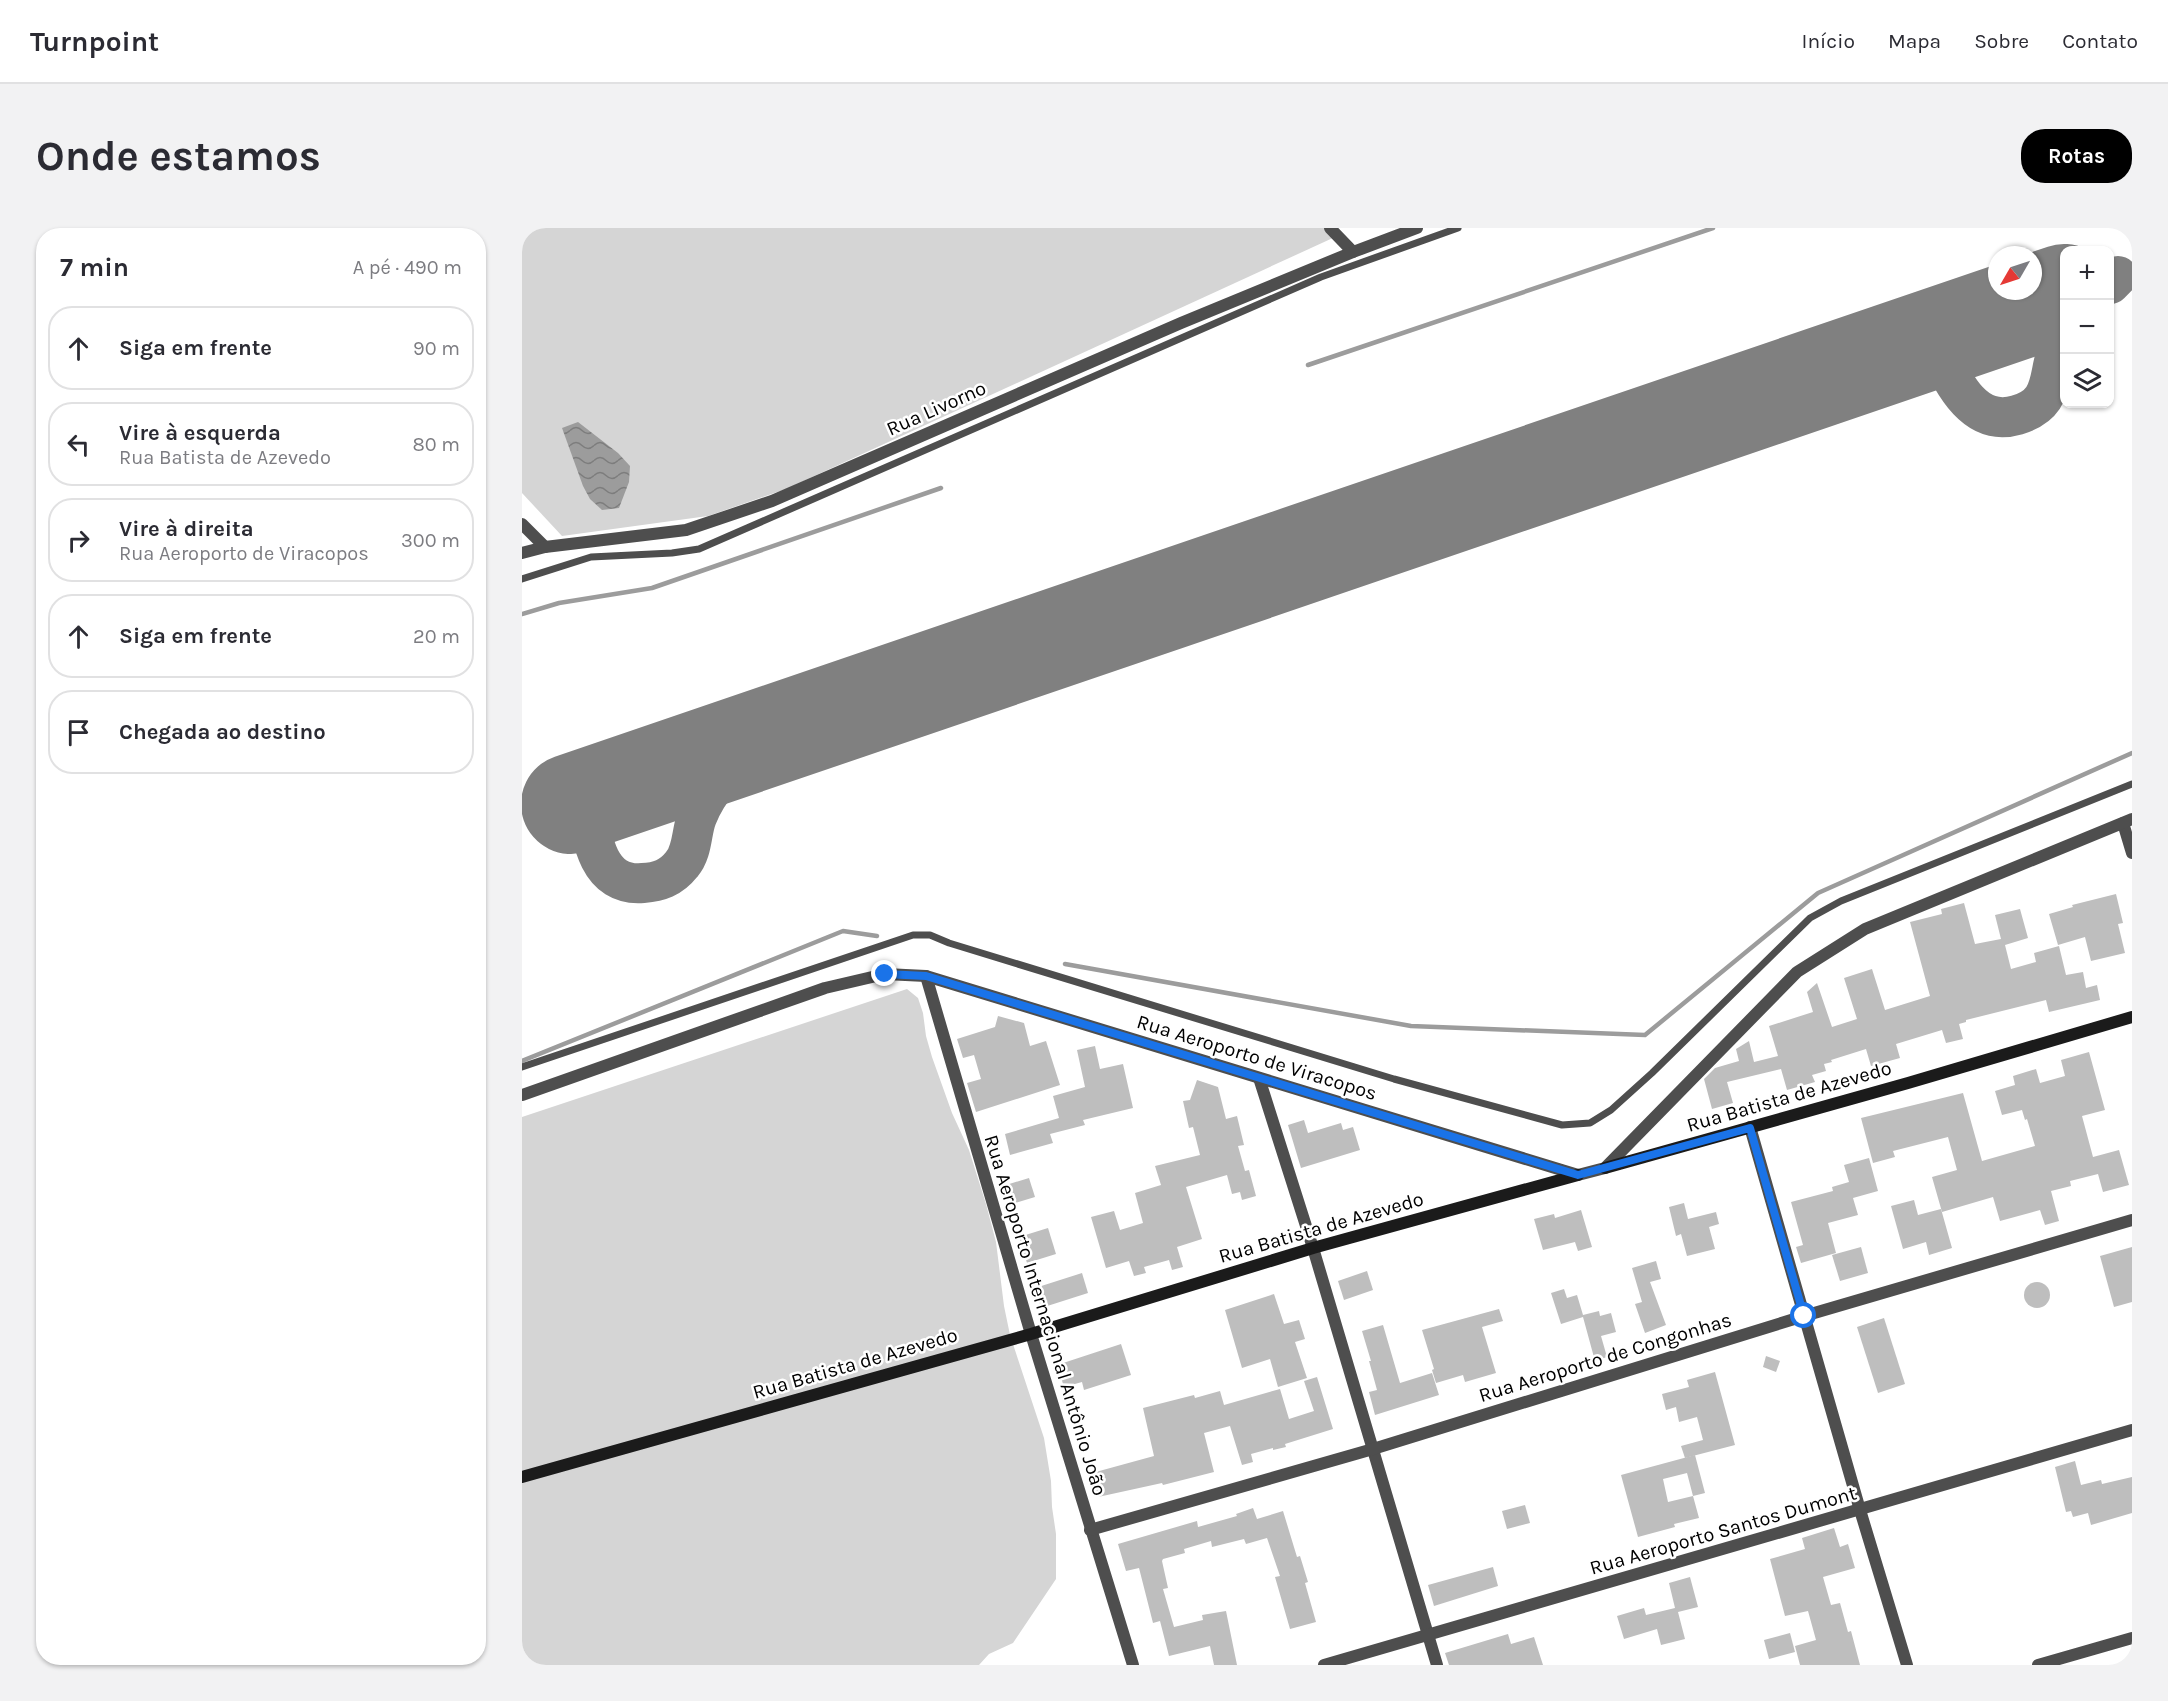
<!DOCTYPE html>
<html lang="pt">
<head>
<meta charset="utf-8">
<style>
  body { margin:0; font-family:Karla,sans-serif; background:#f2f2f3; color:#2b2b33 }
  .controls { position:absolute; right:18px; top:18px; display:grid; overflow:hidden; border-radius:12px; box-shadow:0 2px 4px #0004 }
  .controls button { width:54px; height:54px; display:grid; place-items:center; padding:0; border:0; border-bottom:2px solid #e1e1e2; background:#fff; color:#2b2b33; font:30px sans-serif }
  .compass { position:absolute; left:1466px; top:18px; width:54px; height:54px; border-radius:50%; background:#fff; box-shadow:0 2px 4px #0004; rotate:231deg }
  .stop { position:absolute; width:18px; height:18px; margin:-14px; border:4px solid #1a73e8; border-radius:50%; background:#fff }
  .stop.end { background:#1a73e8; border-color:#fff; box-shadow:0 2px 6px #0008 }
  .list { margin:0; padding:0; list-style:none }
  h2 { display:flex; justify-content:space-between; align-items:center; height:78px; margin:0; padding:0 24px; font-size:26px }
  h2 small { font-size:20px; font-weight:400; color:#7c7c81 }
  .list li { display:grid; grid-template-columns:39px 1fr auto; gap:18px; align-items:center; box-sizing:border-box; height:84px; margin:0 12px 12px; padding:0 12px; border:2px solid #e1e1e2; border-radius:24px }
  .list b { display:block; font-size:22px; white-space:nowrap }
  .list p { margin:0; font-size:20px; white-space:nowrap; color:#7c7c81 }
  .list em { font-size:20px; font-style:normal; color:#7c7c81 }
  .icon { flex:none; width:33px; height:33px; fill:none; stroke:currentColor; stroke-width:2; stroke-linecap:round; stroke-linejoin:round }
  .map { position:relative; flex:none; width:1610px; height:1437px; overflow:hidden; border-radius:24px }
  header { display:flex; align-items:center; gap:36px; box-sizing:border-box; height:84px; padding:0 30px; background:#fff; border-bottom:2px solid #e1e1e2 }
  header strong { font-size:28px }
  nav { display:flex; gap:33px; margin-inline-start:auto; font-size:21px }
  .intro { display:flex; align-items:center; justify-content:space-between; box-sizing:border-box; height:144px; padding:0 36px }
  h1 { margin:0; font-size:42px }
  .button { padding:15px 27px; border-radius:24px; background:#000; color:#fff; font-size:21px; font-weight:700 }
  main { display:flex; gap:36px; padding:0 36px }
  aside { flex:1; background:#fff; border-radius:24px; box-shadow:0 2px 4px #0004 }
  .map>svg:first-child { display:block }
</style>
</head>
<body>
<header>
<strong>Turnpoint</strong>
<nav><a>Início</a><a>Mapa</a><a>Sobre</a><a>Contato</a></nav>
</header>
<div class="intro"><h1>Onde estamos</h1><a class="button">Rotas</a></div>
<main>
<aside>
<h2>7 min<small>A pé · 490 m</small></h2>
<ul class="list">
<li><svg class="icon" aria-label="ahead" viewBox="0 0 24 24"><path d="M12 20V5M6 11l6-6 6 6"/></svg><div><b>Siga em frente</b></div><em>90 m</em></li>
<li><svg class="icon" aria-label="left" viewBox="0 0 24 24"><path d="M17 20v-9H6M10 6l-5 5 5 5"/></svg><div><b>Vire à esquerda</b><p>Rua Batista de Azevedo</p></div><em>80 m</em></li>
<li><svg class="icon" aria-label="right" viewBox="0 0 24 24"><path d="M7 20v-9h11M14 6l5 5-5 5"/></svg><div><b>Vire à direita</b><p>Rua Aeroporto de Viracopos</p></div><em>300 m</em></li>
<li><svg class="icon" aria-label="ahead" viewBox="0 0 24 24"><path d="M12 20V5M6 11l6-6 6 6"/></svg><div><b>Siga em frente</b></div><em>20 m</em></li>
<li><svg class="icon" aria-label="arrive" viewBox="0 0 24 24"><path d="M6 21V4h12l-3 4 3 4H6"/></svg><div><b>Chegada ao destino</b></div></li>
</ul>
</aside>
<div class="map">
<svg width="1610" height="1437" viewBox="0 0 1610 1437">
  <defs>
    <pattern id="water-waves" width="16" height="10" patternUnits="userSpaceOnUse" patternTransform="scale(1.5)"><rect width="16" height="10" fill="#9c9c9c"/><path d="M0 5q4-4 8 0t8 0" fill="none" stroke="#7d7d7d"/></pattern>
  </defs>
  <rect width="100%" height="100%" fill="#fff"/>
  <!-- green -->
  <g fill="#d5d5d5">
    <polygon points="0,0 805,0 813,9 264,261 186,288 40,308 0,265"/>
    <polygon points="385,761 396,770 401,785 404,808 410,829 430,885 447,922 464,976 474,1014 482,1078 488,1107 522,1210 529,1253 530,1279 534,1306 534,1351 491,1415 467,1426 457,1437 0,1437 0,889"/>
  </g>
  <!-- water -->
  <polygon fill="url(#water-waves)" points="56,194 96,225 108,238 107,254 97,280 80,282 68,271 61,258 40,200"/>
  <g fill="none" stroke-linecap="round" stroke-linejoin="round">
    <!-- stream -->
    <g stroke="#9c9c9c" stroke-width="4.5">
      <polyline points="786,137 1191,0"/>
      <polyline points="0,386 37,375 130,360 419,260"/>
      <polyline points="543,736 889,798 1123,807 1296,665 1610,525"/>
      <polyline points="0,833 321,703 355,708"/>
    </g>
    <!-- taxiway -->
    <g stroke="#808080" stroke-width="40">
      <polyline points="1588,56 1596,48"/>
      <path d="M1410,111C1427,144 1447,201 1495,187C1505,184 1515,179 1521,170C1529,158 1529,143 1533,130C1536,123 1539,115 1542,108"/>
      <path d="M64,571C69,605 73,659 121,655C137,654 149,650 160,636C171,623 169,604 175,589C188,556 213,535 238,511"/>
    </g>
    <!-- runway -->
    <polyline stroke="#808080" stroke-width="100" points="49,576 1542,66"/>
  </g>
  <!-- building -->
  <g fill="#bebebe" fill-rule="evenodd">
    <polygon points="1594,666 1601,695 1596,696 1603,725 1569,733 1563,709 1536,717 1527,686 1551,679 1550,677"/>
    <polygon points="1442,675 1453,716 1479,711 1473,687 1498,681 1506,710 1483,717 1489,741 1514,734 1512,725 1537,718 1544,747 1561,744 1564,760 1575,757 1578,772 1527,784 1524,772 1444,792 1444,794 1437,796 1441,811 1424,815 1420,802 1374,816 1378,830 1349,838 1344,821 1309,832 1310,834 1302,836 1304,843 1290,847 1293,854 1265,862 1259,841 1205,854 1211,875 1190,881 1182,851 1193,840 1217,833 1214,821 1227,813 1232,834 1256,828 1247,798 1291,784 1285,764 1295,755 1310,799 1335,791 1322,750 1350,741 1363,782 1408,768 1388,694 1420,686 1419,681"/>
    <polygon points="476,788 502,795 508,818 524,813 538,857 454,884 445,855 459,851 452,827 441,830 435,811 473,799"/>
    <polygon points="573,818 578,841 601,836 611,880 561,892 563,897 528,906 531,915 488,927 483,906 537,890 531,868 563,859 555,822"/>
    <polygon points="1567,824 1583,882 1560,888 1571,929 1597,922 1607,957 1581,964 1576,946 1548,953 1549,958 1529,963 1537,993 1523,997 1518,982 1478,993 1471,969 1420,984 1410,949 1435,942 1426,909 1371,923 1373,929 1351,935 1339,890 1441,865 1460,933 1513,918 1505,891 1503,892 1500,882 1480,887 1473,863 1493,857 1491,848 1514,841 1518,855 1543,848 1539,832"/>
    <polygon points="675,852 696,859 704,891 715,888 722,917 716,918 723,943 727,942 734,968 720,972 718,964 710,966 705,947 664,959 680,1011 655,1019 661,1039 650,1042 647,1032 622,1039 624,1045 612,1048 607,1033 584,1040 569,989 592,983 598,1002 621,995 613,965 639,957 633,938 678,927 671,899 667,900 661,873 668,872"/>
    <polygon points="782,892 786,905 819,895 821,902 831,899 838,922 779,940 766,897"/>
    <polygon points="1347,930 1356,963 1331,970 1336,987 1306,995 1314,1025 1279,1035 1274,1019 1281,1017 1269,974 1311,963 1310,959 1327,954 1322,937"/>
    <polygon points="507,950 513,969 490,976 484,957"/>
    <polygon points="1392,972 1396,987 1419,981 1430,1020 1407,1027 1404,1014 1381,1021 1369,978"/>
    <polygon points="1162,975 1166,991 1194,984 1197,996 1187,999 1193,1021 1165,1028 1159,1006 1154,1008 1147,979"/>
    <polygon points="1059,982 1070,1019 1056,1023 1053,1014 1021,1022 1012,991 1032,986 1033,990"/>
    <polygon points="526,1000 534,1026 505,1035 497,1009"/>
    <polygon points="1339,1019 1346,1045 1318,1053 1310,1027"/>
    <polygon points="1610,1019 1610,1074 1592,1079 1578,1028"/>
    <polygon points="1134,1033 1139,1051 1128,1054 1144,1097 1123,1105 1113,1076 1120,1074 1110,1040"/>
    <polygon points="845,1043 851,1062 822,1072 816,1053"/>
    <polygon points="560,1045 566,1065 519,1080 513,1060"/>
    <circle cx="1515" cy="1067" r="13"/>
    <polygon points="1042,1061 1045,1070 1055,1067 1061,1087 1077,1083 1078,1088 1089,1085 1094,1104 1079,1108 1085,1129 1073,1133 1061,1089 1039,1096 1029,1065"/>
    <polygon points="752,1066 762,1096 777,1092 783,1111 773,1114 785,1150 756,1159 748,1131 720,1140 703,1082"/>
    <polygon points="977,1081 981,1093 960,1099 974,1145 943,1154 941,1147 914,1155 910,1142 912,1141 900,1102"/>
    <polygon points="1362,1090 1383,1156 1356,1165 1335,1099"/>
    <polygon points="861,1097 878,1155 910,1145 917,1167 853,1187 847,1164 855,1162 847,1133 849,1133 840,1103"/>
    <polygon points="599,1116 609,1147 562,1162 560,1154 542,1159 535,1137"/>
    <polygon points="1244,1128 1258,1133 1254,1144 1241,1139"/>
    <polygon points="1193,1144 1213,1217 1163,1230 1159,1218 1181,1212 1175,1189 1157,1194 1154,1179 1144,1182 1140,1166 1167,1159 1165,1152"/>
    <polygon points="795,1149 811,1201 763,1216 764,1219 751,1222 751,1220 729,1226 731,1234 720,1237 708,1198 682,1205 692,1244 641,1257 640,1255 576,1269 570,1245 632,1228 621,1180 672,1167 673,1170 698,1163 702,1177 758,1161 767,1191 792,1183 782,1153"/>
    <path d="M1173,1227L1183,1265L1171,1268L1177,1290L1152,1296L1153,1299L1116,1309L1099,1247ZM1165,1245L1171,1268L1146,1274L1141,1251Z"/>
    <polygon points="1553,1233 1559,1257 1579,1252 1580,1256 1610,1249 1610,1285 1569,1297 1566,1285 1551,1289 1549,1283 1544,1284 1533,1239"/>
    <polygon points="1003,1277 1008,1295 985,1301 980,1283"/>
    <polygon points="731,1280 735,1291 761,1283 775,1329 778,1328 786,1354 783,1355 794,1394 768,1401 753,1349 758,1348 745,1310 724,1316 722,1311 690,1319 689,1313 662,1321 663,1325 641,1331 640,1333 646,1360 641,1361 652,1399 681,1392 680,1387 704,1383 715,1437 692,1437 688,1418 647,1428 638,1393 631,1395 617,1340 604,1343 596,1316 675,1293 676,1299 715,1288 714,1286"/>
    <polygon points="1312,1300 1318,1319 1326,1316 1333,1340 1301,1349 1309,1377 1318,1375 1326,1404 1329,1403 1338,1437 1278,1437 1273,1418 1294,1412 1286,1383 1263,1388 1248,1331 1283,1321 1280,1310"/>
    <polygon points="971,1339 976,1358 912,1378 906,1357"/>
    <polygon points="1168,1349 1176,1379 1156,1384 1163,1411 1139,1417 1135,1401 1102,1411 1095,1388 1122,1380 1124,1387 1153,1380 1147,1355"/>
    <polygon points="1268,1405 1273,1424 1247,1431 1242,1412"/>
    <polygon points="986,1406 989,1416 1012,1409 1021,1437 927,1437 923,1425"/>
  </g>
  <g fill="none" stroke-linecap="round" stroke-linejoin="round">
    <!-- lane -->
    <g stroke="#4e4e4e" stroke-width="7">
      <polyline points="0,351 69,329 150,325 177,321 799,49 936,0"/>
      <polyline points="0,839 391,707 408,707 427,715 872,851 1040,897 1068,895 1089,882 1130,845 1288,690 1319,673 1610,556"/>
    </g>
    <!-- street -->
    <g stroke="#4e4e4e" stroke-width="12">
      <polyline points="808,0 831,24 895,0"/>
      <polyline points="0,296 23,319"/>
      <polyline points="0,325 23,319 164,302 250,273 659,95 831,24"/>
      <polyline points="1601,595 1610,625"/>
      <polyline points="404,748 509,1106 611,1437"/>
      <polyline points="737,850 791,1020 915,1437"/>
      <polyline points="0,867 303,760 363,746 404,748 1056,947 1083,940 1275,744 1343,701 1610,591"/>
      <polyline points="1228,899 1338,1282 1385,1437"/>
      <polyline points="568,1302 851,1221 1282,1088 1610,992"/>
      <polyline points="802,1437 1610,1202"/>
      <polyline points="1516,1437 1610,1410"/>
    </g>
    <!-- secondary -->
    <g stroke="#1b1b1b" stroke-width="12">
      <polyline points="1083,940 1386,855 1610,789"/>
      <polyline points="0,1249 509,1106 791,1020 1056,947"/>
    </g>
  </g>
  <g fill="none" stroke-linecap="round" stroke-linejoin="round">
    <!-- route -->
    <polyline stroke="#1a73e8" stroke-width="8" points="363,746 404,748 1056,947 1228,900 1282,1088"/>
  </g>
  <g text-anchor="middle" stroke-width="5" stroke-linejoin="round" paint-order="stroke">
    <!-- street labels -->
    <g font-size="20" fill="#000" stroke="#fff">
      <text transform="translate(414 180) rotate(-24)" y="7">Rua Livorno</text>
      <text transform="translate(735 829) rotate(17)" y="7">Rua Aeroporto de Viracopos</text>
      <text transform="translate(1267 868) rotate(-16)" y="7">Rua Batista de Azevedo</text>
      <text transform="translate(799 999) rotate(-16)" y="7">Rua Batista de Azevedo</text>
      <text transform="translate(524 1087) rotate(73)" y="7">Rua Aeroporto Internacional Antônio João</text>
      <text transform="translate(1083 1129) rotate(-17)" y="7">Rua Aeroporto de Congonhas</text>
      <text transform="translate(333 1135) rotate(-16)" y="7">Rua Batista de Azevedo</text>
      <text transform="translate(1201 1302) rotate(-16)" y="7">Rua Aeroporto Santos Dumont</text>
    </g>
  </g>
</svg>
<div class="controls">
<button>+</button>
<button>−</button>
<button><svg class="icon" aria-label="layers" viewBox="0 0 24 24"><path d="M12 4l9 5-9 5-9-5zM3 14l9 5 9-5"/></svg></button>
</div>
<svg class="compass" viewBox="-18 -18 36 36"><path d="M0-13l5 13h-10z" fill="#e53935"/><path d="M0 13l5-13h-10z" fill="#7c7c81"/></svg>
<div class="stop" style="left:1282px;top:1088px"></div>
<div class="stop end" style="left:363px;top:746px"></div>
</div>
</main>
</body>
</html>
